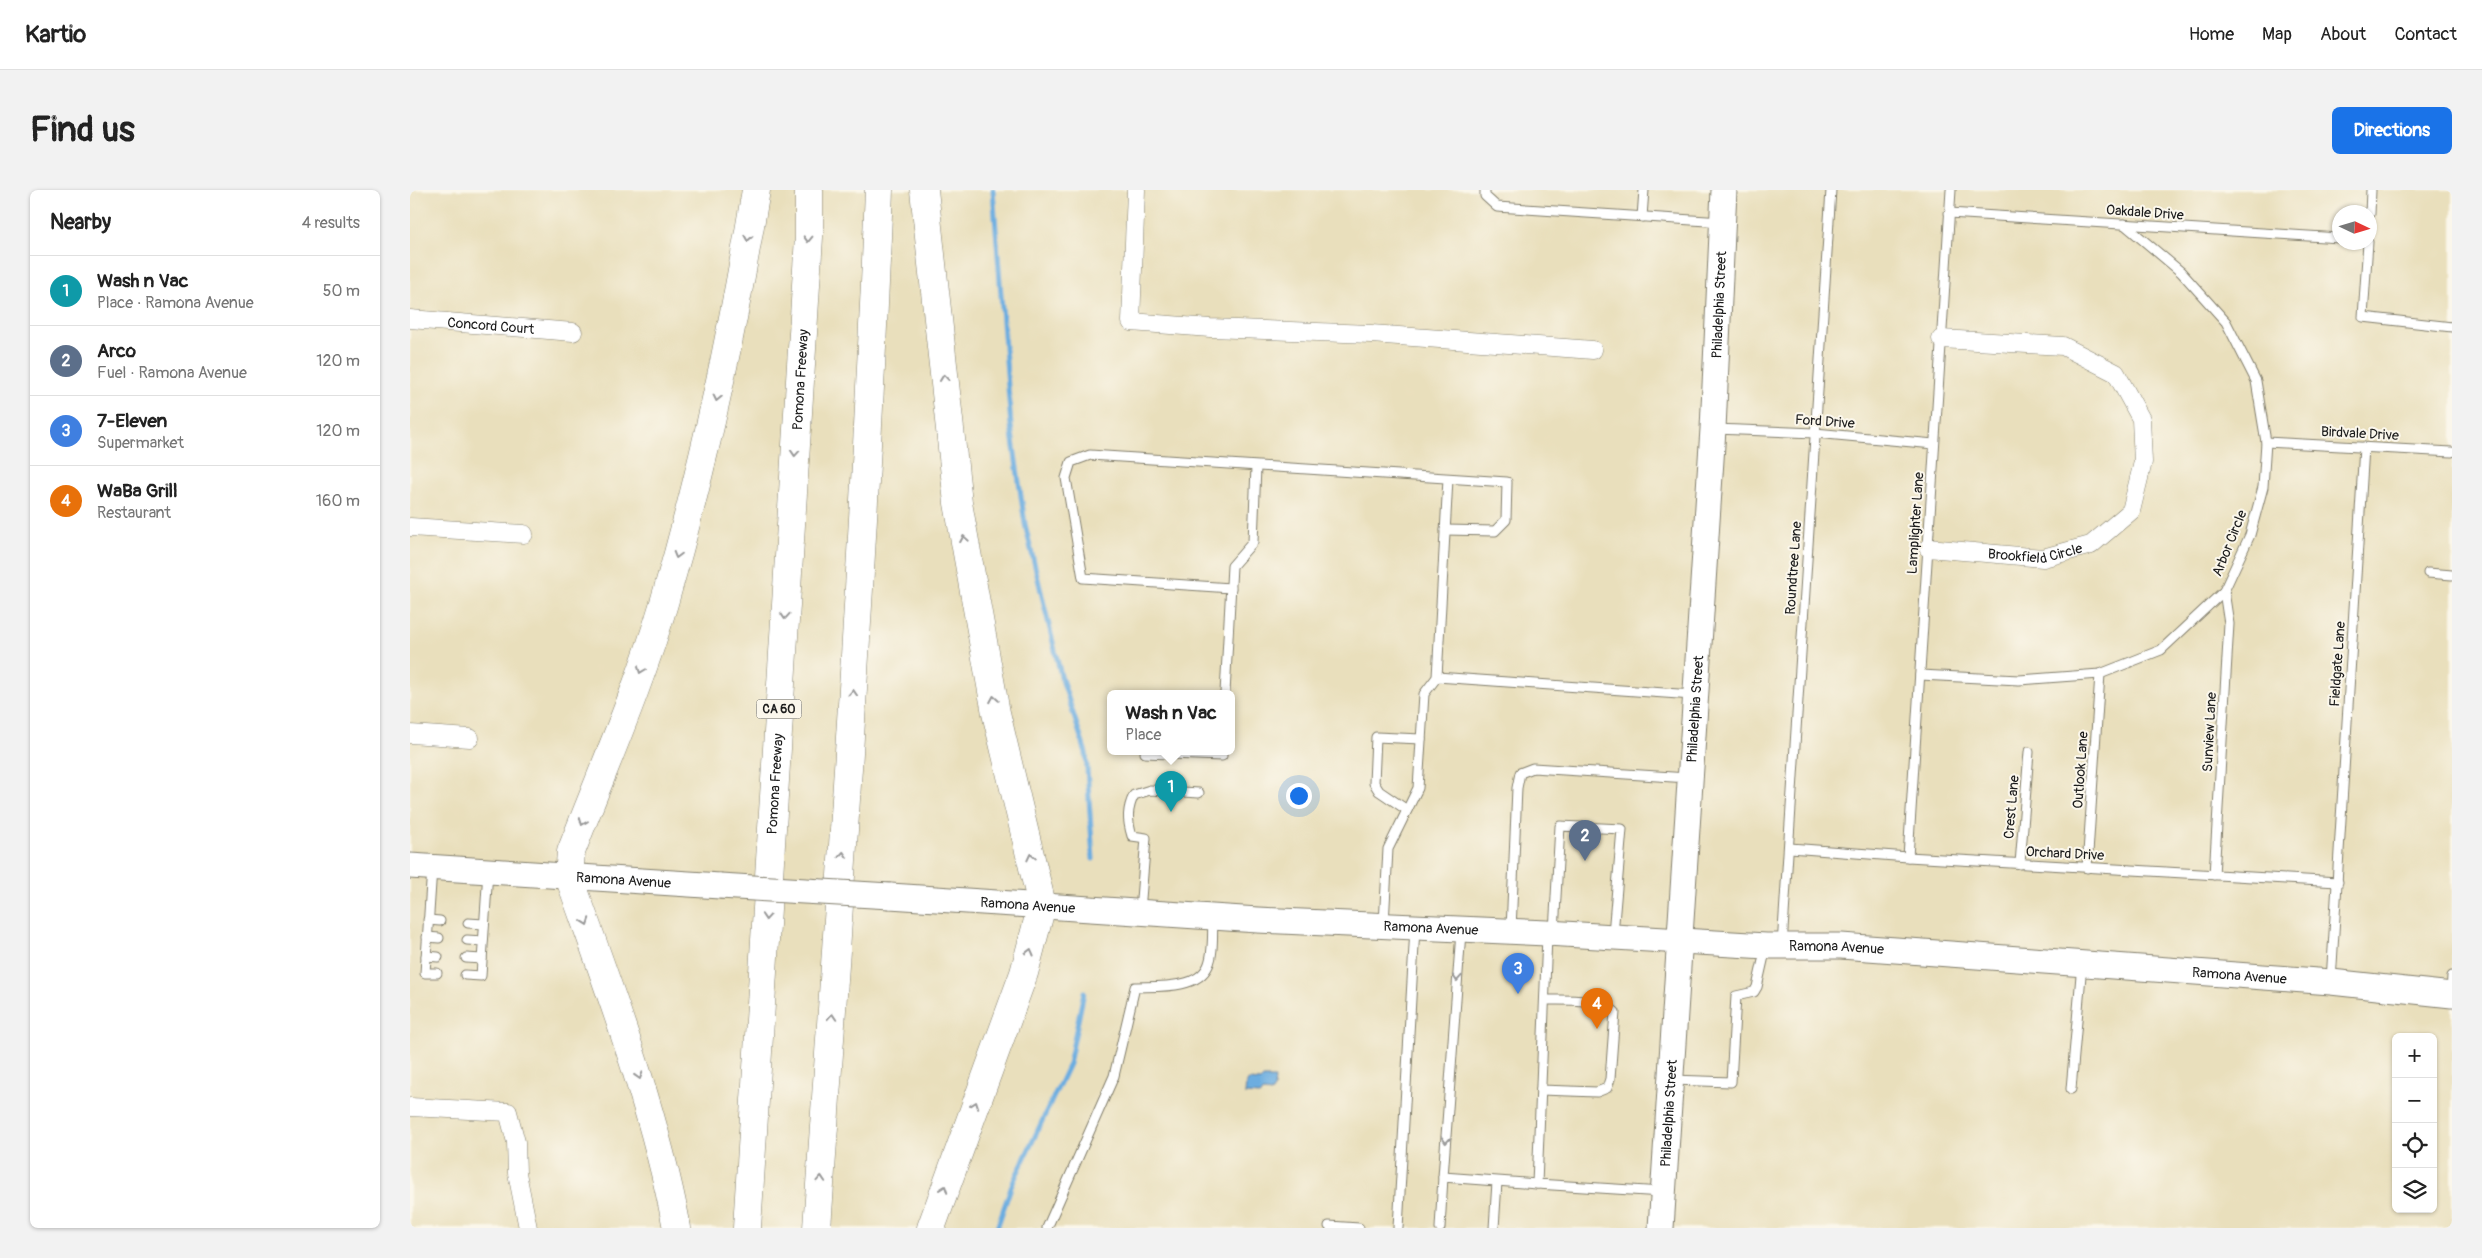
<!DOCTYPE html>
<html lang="en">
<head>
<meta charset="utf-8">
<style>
  body { margin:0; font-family:Pangolin,sans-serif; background:#f2f2f2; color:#222 }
  .controls { position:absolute; right:15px; bottom:15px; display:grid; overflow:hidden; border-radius:8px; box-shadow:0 1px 4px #0004 }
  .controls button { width:45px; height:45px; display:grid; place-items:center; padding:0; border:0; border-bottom:1px solid #e0e0e0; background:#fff; color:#222; font:25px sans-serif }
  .compass { position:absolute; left:1922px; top:15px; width:45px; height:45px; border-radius:50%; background:#fff; box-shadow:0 1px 4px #0004; rotate:94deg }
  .you { position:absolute; left:888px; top:605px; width:18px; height:18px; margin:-12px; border:4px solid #fff; border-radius:50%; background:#1a73e8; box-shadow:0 0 0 8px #1a73e833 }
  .badge { display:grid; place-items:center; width:32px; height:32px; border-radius:50%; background:#1a73e8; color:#fff; font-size:16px; font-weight:700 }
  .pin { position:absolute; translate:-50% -41px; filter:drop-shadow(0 1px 2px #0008) }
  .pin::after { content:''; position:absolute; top:26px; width:18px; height:15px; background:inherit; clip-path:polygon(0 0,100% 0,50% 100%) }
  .popup { position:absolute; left:697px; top:500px; width:128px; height:65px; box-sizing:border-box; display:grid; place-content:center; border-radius:8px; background:#fff; filter:drop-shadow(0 1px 4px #0005); font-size:16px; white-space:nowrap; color:#767676 }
  .popup b { font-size:19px; color:#222 }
  .popup::after { content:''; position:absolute; left:50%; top:100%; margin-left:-10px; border:10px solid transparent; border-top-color:#fff }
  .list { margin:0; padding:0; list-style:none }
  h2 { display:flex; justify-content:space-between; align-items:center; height:65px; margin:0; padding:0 20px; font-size:21px }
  h2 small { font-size:16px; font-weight:400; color:#767676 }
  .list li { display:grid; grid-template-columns:32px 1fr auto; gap:15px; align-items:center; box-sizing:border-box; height:70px; padding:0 20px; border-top:1px solid #e0e0e0 }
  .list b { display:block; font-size:19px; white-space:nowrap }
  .list p { margin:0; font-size:16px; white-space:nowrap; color:#767676 }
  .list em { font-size:16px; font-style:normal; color:#767676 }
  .icon { flex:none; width:28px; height:28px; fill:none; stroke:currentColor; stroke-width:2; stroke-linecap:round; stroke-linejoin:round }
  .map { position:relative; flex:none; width:2042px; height:1038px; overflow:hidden; border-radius:8px }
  header { display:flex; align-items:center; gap:30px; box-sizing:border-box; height:70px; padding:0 25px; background:#fff; border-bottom:1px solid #e0e0e0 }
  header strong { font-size:24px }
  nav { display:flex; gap:28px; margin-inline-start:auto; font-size:18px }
  .intro { display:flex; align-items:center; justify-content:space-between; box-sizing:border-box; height:120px; padding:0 30px }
  h1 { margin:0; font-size:35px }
  .button { padding:12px 22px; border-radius:8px; background:#1a73e8; color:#fff; font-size:18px; font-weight:700 }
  main { display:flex; gap:30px; padding:0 30px }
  aside { flex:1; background:#fff; border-radius:8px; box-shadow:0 1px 4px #0004 }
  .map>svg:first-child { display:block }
</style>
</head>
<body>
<header>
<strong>Kartio</strong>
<nav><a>Home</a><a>Map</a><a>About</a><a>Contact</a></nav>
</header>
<div class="intro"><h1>Find us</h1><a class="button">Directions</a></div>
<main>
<aside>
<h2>Nearby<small>4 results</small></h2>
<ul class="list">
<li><span class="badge" style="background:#0f9aa8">1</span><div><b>Wash n Vac</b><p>Place · Ramona Avenue</p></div><em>50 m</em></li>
<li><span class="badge" style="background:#5c6f8a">2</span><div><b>Arco</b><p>Fuel · Ramona Avenue</p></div><em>120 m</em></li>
<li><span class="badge" style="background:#3f7fe0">3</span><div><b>7-Eleven</b><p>Supermarket</p></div><em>120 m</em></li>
<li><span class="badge" style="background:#e8710a">4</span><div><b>WaBa Grill</b><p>Restaurant</p></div><em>160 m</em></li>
</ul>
</aside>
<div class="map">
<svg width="2042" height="1038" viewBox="0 0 2042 1038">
  <rect width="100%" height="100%" fill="#fbf7ec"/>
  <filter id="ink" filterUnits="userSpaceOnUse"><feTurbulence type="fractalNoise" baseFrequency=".02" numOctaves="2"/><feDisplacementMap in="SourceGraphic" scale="10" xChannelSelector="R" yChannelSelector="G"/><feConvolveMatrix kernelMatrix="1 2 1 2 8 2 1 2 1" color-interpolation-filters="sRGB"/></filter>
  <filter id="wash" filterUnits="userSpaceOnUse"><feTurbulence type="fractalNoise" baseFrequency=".0096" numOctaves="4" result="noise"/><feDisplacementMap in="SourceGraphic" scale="20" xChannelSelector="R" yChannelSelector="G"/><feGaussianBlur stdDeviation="1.12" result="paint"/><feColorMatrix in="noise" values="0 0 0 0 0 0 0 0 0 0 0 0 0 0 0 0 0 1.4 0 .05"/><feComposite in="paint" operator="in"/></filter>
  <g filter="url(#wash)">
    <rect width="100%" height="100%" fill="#e9dfbc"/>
    <!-- water -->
    <polygon fill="#6cade0" stroke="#44647e" points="853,888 865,888 864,899 861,903 853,902 849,905 835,904 836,892 839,890 850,891"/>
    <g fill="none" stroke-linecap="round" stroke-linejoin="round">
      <!-- stream -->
      <g stroke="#6cade0" stroke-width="5">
        <polyline points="583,0 601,236 615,334 651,486 676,563 683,669"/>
        <polyline points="587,1038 601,997 659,874 674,802"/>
      </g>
    </g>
  </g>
  <g filter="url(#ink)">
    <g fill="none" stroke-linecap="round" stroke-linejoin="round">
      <defs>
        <g id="lane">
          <polyline points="1075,0 1075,6 1087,17 1312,32"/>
          <polyline points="1539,23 1930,48"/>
          <polyline points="1960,24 1961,0"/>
          <polyline points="1232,27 1234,0"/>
          <polyline points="1958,52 1953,127 2042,137"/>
          <polyline points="1305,239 1405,243 1524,254"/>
          <polyline points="1856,252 2042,262"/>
          <polyline points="2018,383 2042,385"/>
          <polyline points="821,398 673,388 656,288 661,272 680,265 1097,292 1096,330 1085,341 1035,340"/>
          <polyline points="1510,485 1609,490 1690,484 1751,460 1814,401 1840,345 1853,297 1856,252 1846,191 1816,132 1771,82 1714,34"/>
          <polyline points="1027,487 1283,505"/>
          <polyline points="815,503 822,376 843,352 846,277"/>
          <polyline points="735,563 812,566 812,561"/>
          <polyline points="997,620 969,601 964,593 966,547 1011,549"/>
          <polyline points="1380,658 1498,667 1928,692"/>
          <polyline points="1498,667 1541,0"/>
          <polyline points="1610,674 1619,562"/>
          <polyline points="22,678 15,783 27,783"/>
          <polyline points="1677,678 1690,484"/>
          <polyline points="1804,685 1819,434 1814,401"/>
          <path d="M730,721L736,648L722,646C717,630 717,619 724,605L740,600L789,603"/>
          <polyline points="18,730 30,731"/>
          <polyline points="58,733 74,734"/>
          <polyline points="974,734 978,659 1008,598 1014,504 1027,487 1038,289"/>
          <polyline points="1101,740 1107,598 1110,583 1123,578 1278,588"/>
          <polyline points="1144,742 1150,636 1212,639 1203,744"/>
          <polyline points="1137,746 1127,994 1252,1002"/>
          <polyline points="17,747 29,748"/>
          <polyline points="57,750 73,751"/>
          <polyline points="1372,756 1421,0"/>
          <polyline points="16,766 28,767"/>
          <polyline points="56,768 72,769"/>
          <polyline points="55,785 71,786 78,681"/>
          <polyline points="1921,791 1954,257"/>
          <polyline points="2041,805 2042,786"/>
          <polyline points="1262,890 1321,892 1326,806 1344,802 1347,797 1356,757"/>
          <polyline points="1661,899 1672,774"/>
          <path d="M1131,900L1187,902L1197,898L1200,889L1205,822C1190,808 1155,810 1135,810"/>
          <polyline points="1033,987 1051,742"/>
          <polyline points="919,1036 949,1038"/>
          <path d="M637,1038L704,886L725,797C746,796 787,800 798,776C804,763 802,744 803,729"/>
          <polyline points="988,1038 1005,738"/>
          <polyline points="1030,1038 1033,987 1127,994"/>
          <polyline points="1084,1038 1087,992"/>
        </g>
        <g id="street">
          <polyline points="726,0 721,132 800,138 961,144 1183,160"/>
          <path id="s1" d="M0,129L163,142"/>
          <polyline points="0,337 114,344"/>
          <path id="s2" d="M1518,358L1633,368L1681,355L1721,321L1733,272L1731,229L1706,183L1653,156L1531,149"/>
          <polyline points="0,544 60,548"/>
          <polyline points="0,917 98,922 106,952 107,983 118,1038"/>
        </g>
        <g id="secondary">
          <path id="s3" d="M0,676L310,696"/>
          <path id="s4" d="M480,706L848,730L1137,743L1356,756H1431L1921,792L2042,805"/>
          <path id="s5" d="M1251,1038L1303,239L1314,0"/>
        </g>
        <g id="highway">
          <polyline points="514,0 548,313 586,523 632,715 614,783 521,1038"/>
          <path d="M267,1038C244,917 200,802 159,686L161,662C193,579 229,498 254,413C294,277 323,140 346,0"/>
          <path id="s6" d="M337,1038L399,47V0"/>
          <path d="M407,1038C431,692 455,346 469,0"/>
        </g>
      </defs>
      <!-- lane casing -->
      <use href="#lane" stroke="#827e6c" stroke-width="11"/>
      <!-- street casing -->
      <use href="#street" stroke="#827e6c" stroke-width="19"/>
      <!-- secondary casing -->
      <use href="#secondary" stroke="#827e6c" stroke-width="27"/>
      <!-- highway casing -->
      <use href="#highway" stroke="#827e6c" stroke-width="29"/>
      <!-- lane -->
      <use href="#lane" stroke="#fff" stroke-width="9"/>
      <!-- street -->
      <use href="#street" stroke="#fff" stroke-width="18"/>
      <!-- secondary -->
      <use href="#secondary" stroke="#fff" stroke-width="25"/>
      <!-- highway -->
      <use href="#highway" stroke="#fff" stroke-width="28"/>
      <defs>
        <polyline id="secondary-bridge" points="310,696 480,706"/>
      </defs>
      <!-- secondary-bridge casing -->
      <use href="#secondary-bridge" stroke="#827e6c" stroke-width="27" stroke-linecap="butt"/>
      <!-- secondary-bridge -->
      <use href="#secondary-bridge" stroke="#fff" stroke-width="25"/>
    </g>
    <!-- one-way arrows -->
    <defs><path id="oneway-chevron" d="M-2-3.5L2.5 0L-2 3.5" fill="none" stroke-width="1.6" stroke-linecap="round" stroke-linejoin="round" transform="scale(1.25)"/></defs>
    <g stroke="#999">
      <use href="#oneway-chevron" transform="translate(338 48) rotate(99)"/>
      <use href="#oneway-chevron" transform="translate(398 49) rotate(92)"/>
      <use href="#oneway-chevron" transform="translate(534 188) rotate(-96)"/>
      <use href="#oneway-chevron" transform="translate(307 208) rotate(102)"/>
      <use href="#oneway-chevron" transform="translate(385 263) rotate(94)"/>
      <use href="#oneway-chevron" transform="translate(554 349) rotate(-100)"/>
      <use href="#oneway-chevron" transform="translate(267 365) rotate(105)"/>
      <use href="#oneway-chevron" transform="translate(375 426) rotate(94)"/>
      <use href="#oneway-chevron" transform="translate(231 480) rotate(111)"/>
      <use href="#oneway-chevron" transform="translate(443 503) rotate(-87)"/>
      <use href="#oneway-chevron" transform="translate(584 509) rotate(-100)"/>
      <use href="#oneway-chevron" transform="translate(173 632) rotate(111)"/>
      <use href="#oneway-chevron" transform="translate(433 665) rotate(-86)"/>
      <use href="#oneway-chevron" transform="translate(621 667) rotate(-103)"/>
      <use href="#oneway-chevron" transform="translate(356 727) rotate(94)"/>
      <use href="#oneway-chevron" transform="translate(176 732) rotate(70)"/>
      <use href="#oneway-chevron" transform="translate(620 762) rotate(-76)"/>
      <use href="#oneway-chevron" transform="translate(1047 788) rotate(94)"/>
      <use href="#oneway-chevron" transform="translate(422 827) rotate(-86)"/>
      <use href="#oneway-chevron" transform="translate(229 886) rotate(73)"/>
      <use href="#oneway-chevron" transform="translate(565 915) rotate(-70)"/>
      <use href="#oneway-chevron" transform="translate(1036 950) rotate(94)"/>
      <use href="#oneway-chevron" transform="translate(411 989) rotate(-86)"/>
      <use href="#oneway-chevron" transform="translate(534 999) rotate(-70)"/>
    </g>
  </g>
  <g text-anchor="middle" stroke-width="4" stroke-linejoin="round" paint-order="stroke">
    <!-- shield labels -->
    <rect fill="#fbf7ec" stroke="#5f5e5a" stroke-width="1" x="346.5" y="509.5" width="45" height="19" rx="4"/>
    <g font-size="12" font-weight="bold" fill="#1c1c1c">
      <text x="369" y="523">CA 60</text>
    </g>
    <!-- street labels -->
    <g font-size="14" fill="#1c1c1c" stroke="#fbf7ec">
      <text transform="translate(1735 22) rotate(4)" y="5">Oakdale Drive</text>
      <text dy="5" stroke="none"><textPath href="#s5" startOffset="925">Philadelphia Street</textPath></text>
      <text dy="5" stroke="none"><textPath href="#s1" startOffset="81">Concord Court</textPath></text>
      <text dy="5" stroke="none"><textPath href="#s6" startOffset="850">Pomona Freeway</textPath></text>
      <text transform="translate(1415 231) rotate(4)" y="5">Ford Drive</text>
      <text transform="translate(1950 243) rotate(3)" y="5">Birdvale Drive</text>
      <text transform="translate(1505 333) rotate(-86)" y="5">Lamplighter Lane</text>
      <text transform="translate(1819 353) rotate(-68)" y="5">Arbor Circle</text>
      <text dy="5" stroke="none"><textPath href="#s2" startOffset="108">Brookfield Circle</textPath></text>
      <text transform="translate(1383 378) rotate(-86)" y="5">Roundtree Lane</text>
      <text transform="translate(1927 474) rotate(-86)" y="5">Fieldgate Lane</text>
      <text dy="5" stroke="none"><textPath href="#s5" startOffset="520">Philadelphia Street</textPath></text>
      <text transform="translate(1799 542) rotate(-87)" y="5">Sunview Lane</text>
      <text transform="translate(1670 580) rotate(-86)" y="5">Outlook Lane</text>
      <text dy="5" stroke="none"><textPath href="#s6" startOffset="445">Pomona Freeway</textPath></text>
      <text transform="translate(1601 617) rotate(-85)" y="5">Crest Lane</text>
      <text transform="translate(1655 663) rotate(3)" y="5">Orchard Drive</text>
      <text dy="5" stroke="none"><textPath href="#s3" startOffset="214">Ramona Avenue</textPath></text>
      <text dy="5" stroke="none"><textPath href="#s4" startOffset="138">Ramona Avenue</textPath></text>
      <text dy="5" stroke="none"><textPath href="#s4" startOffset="542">Ramona Avenue</textPath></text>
      <text dy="5" stroke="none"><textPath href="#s4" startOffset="948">Ramona Avenue</textPath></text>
      <text dy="5" stroke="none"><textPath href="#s4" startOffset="1352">Ramona Avenue</textPath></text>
      <text dy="5" stroke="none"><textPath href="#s5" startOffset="115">Philadelphia Street</textPath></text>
    </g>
  </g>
</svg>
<div class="controls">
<button>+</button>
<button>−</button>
<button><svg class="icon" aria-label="locate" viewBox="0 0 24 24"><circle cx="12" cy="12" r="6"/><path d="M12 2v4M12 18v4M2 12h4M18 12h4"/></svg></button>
<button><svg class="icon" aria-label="layers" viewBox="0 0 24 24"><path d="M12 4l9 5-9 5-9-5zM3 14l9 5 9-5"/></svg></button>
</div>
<svg class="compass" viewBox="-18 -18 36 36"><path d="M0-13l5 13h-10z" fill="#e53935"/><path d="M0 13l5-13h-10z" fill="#767676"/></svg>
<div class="you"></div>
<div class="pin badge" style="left:761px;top:622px;background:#0f9aa8">1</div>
<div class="popup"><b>Wash n Vac</b>Place</div>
<div class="pin badge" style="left:1175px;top:671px;background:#5c6f8a">2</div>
<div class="pin badge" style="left:1108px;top:804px;background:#3f7fe0">3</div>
<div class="pin badge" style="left:1187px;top:839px;background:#e8710a">4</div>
</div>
</main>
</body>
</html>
